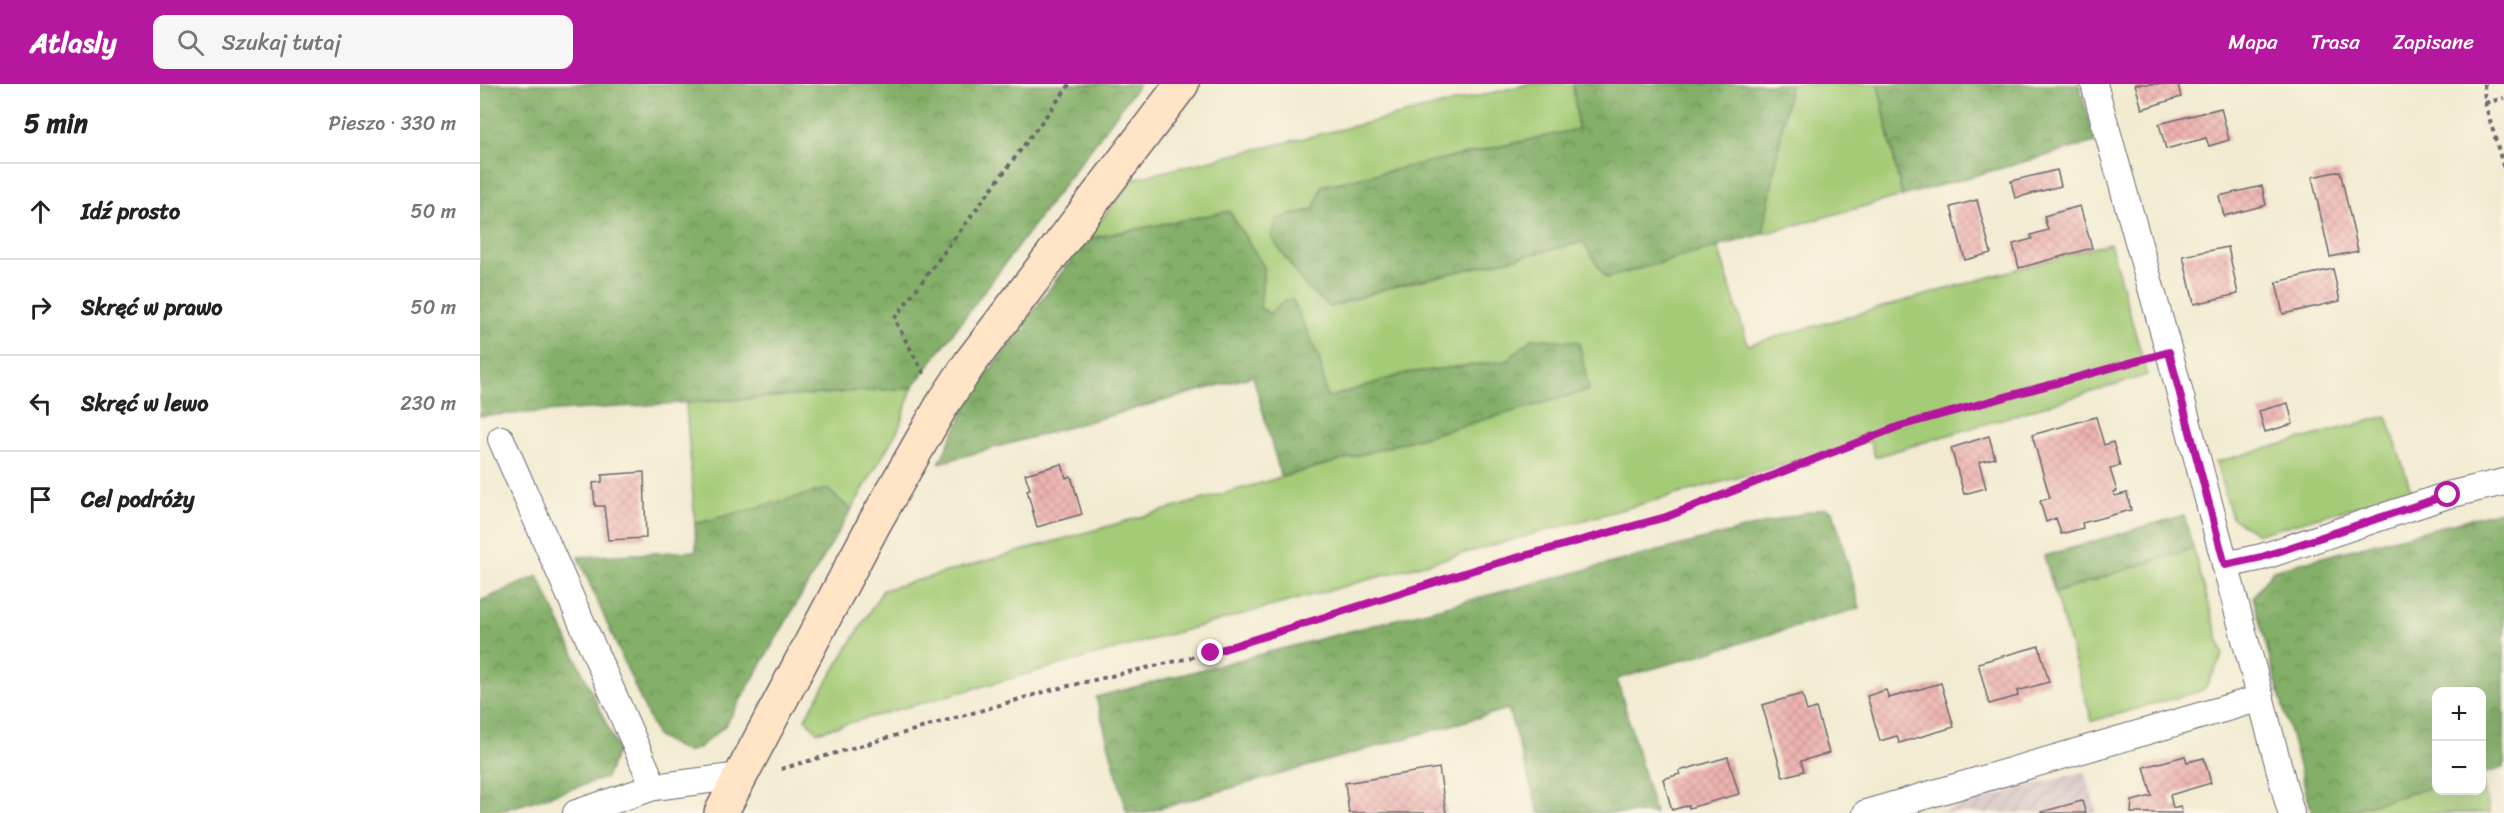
<!DOCTYPE html>
<html lang="pl">
<head>
<meta charset="utf-8">
<style>
  body { margin:0; font-family:Sriracha,sans-serif; background:#f6f6f6; color:#222 }
  .controls { position:absolute; right:18px; bottom:18px; display:grid; overflow:hidden; border-radius:12px; box-shadow:0 6px 24px #0002 }
  .controls button { width:54px; height:54px; display:grid; place-items:center; padding:0; border:0; border-bottom:2px solid #e0e0e0; background:#fff; color:#222; font:30px sans-serif }
  .stop { position:absolute; width:18px; height:18px; margin:-14px; border:4px solid #b5179e; border-radius:50%; background:#fff }
  .stop.end { background:#b5179e; border-color:#fff; box-shadow:0 2px 6px #0008 }
  .list { margin:0; padding:0; list-style:none }
  h2 { display:flex; justify-content:space-between; align-items:center; height:78px; margin:0; padding:0 24px; font-size:26px }
  h2 small { font-size:20px; font-weight:400; color:#767676 }
  .list li { display:grid; grid-template-columns:39px 1fr auto; gap:18px; align-items:center; box-sizing:border-box; height:96px; padding:0 24px; border-top:2px solid #e0e0e0 }
  .list b { display:block; font-size:22px; white-space:nowrap }
  .list em { font-size:20px; font-style:normal; color:#767676 }
  .icon { flex:none; width:33px; height:33px; fill:none; stroke:currentColor; stroke-width:2; stroke-linecap:round; stroke-linejoin:round }
  .map { position:relative; flex:none; width:2024px; height:729px; overflow:hidden }
  header { display:flex; align-items:center; gap:36px; box-sizing:border-box; height:84px; padding:0 30px; background:#b5179e; color:#fff }
  header strong { font-size:28px }
  nav { display:flex; gap:33px; margin-inline-start:auto; font-size:21px }
  .search { width:420px; height:54px; background:#f6f6f6; display:flex; align-items:center; gap:15px; box-sizing:border-box; padding:0 21px; border-radius:12px; color:#767676; font-size:22px }
  main { display:flex }
  aside { flex:1; background:#fff }
  .map>svg:first-child { display:block }
</style>
</head>
<body>
<header>
<strong>Atlasly</strong>
<div class="search"><svg class="icon" aria-label="search" viewBox="0 0 24 24"><circle cx="10" cy="10" r="6"/><path d="M15 15l6 6"/></svg>Szukaj tutaj</div>
<nav><a>Mapa</a><a>Trasa</a><a>Zapisane</a></nav>
</header>
<main>
<aside>
<h2>5 min<small>Pieszo · 330 m</small></h2>
<ul class="list">
<li><svg class="icon" aria-label="ahead" viewBox="0 0 24 24"><path d="M12 20V5M6 11l6-6 6 6"/></svg><div><b>Idź prosto</b></div><em>50 m</em></li>
<li><svg class="icon" aria-label="right" viewBox="0 0 24 24"><path d="M7 20v-9h11M14 6l5 5-5 5"/></svg><div><b>Skręć w prawo</b></div><em>50 m</em></li>
<li><svg class="icon" aria-label="left" viewBox="0 0 24 24"><path d="M17 20v-9H6M10 6l-5 5 5 5"/></svg><div><b>Skręć w lewo</b></div><em>230 m</em></li>
<li><svg class="icon" aria-label="arrive" viewBox="0 0 24 24"><path d="M6 21V4h12l-3 4 3 4H6"/></svg><div><b>Cel podróży</b></div></li>
</ul>
</aside>
<div class="map">
<svg width="2024" height="729" viewBox="0 0 2024 729">
  <defs>
    <pattern id="industrial-furrows" width="10" height="10" patternUnits="userSpaceOnUse" patternTransform="scale(1.5)"><rect width="10" height="10" fill="#d2bec2"/><path d="M-1 1l2-2M0 10L10 0M9 11l2-2" fill="none" stroke="#b4a3a8"/></pattern>
    <pattern id="forest-crowns" width="20" height="18" patternUnits="userSpaceOnUse" patternTransform="scale(1.5)"><rect width="20" height="18" fill="#83af67"/><path d="M2 6a3 3 0 1 1 6 0M12 15a3 3 0 1 1 6 0" fill="none" stroke="#6b8e56"/></pattern>
    <pattern id="building-cross-hatch" width="8" height="8" patternUnits="userSpaceOnUse" patternTransform="scale(1.5)"><rect width="8" height="8" fill="#edb3b0"/><path d="M0 0l8 8M0 8l8-8" fill="none" stroke="#cb9a98"/></pattern>
  </defs>
  <rect width="100%" height="100%" fill="#fcf5e5"/>
  <filter id="ink" filterUnits="userSpaceOnUse"><feTurbulence type="fractalNoise" baseFrequency=".0167" numOctaves="2"/><feDisplacementMap in="SourceGraphic" scale="12" xChannelSelector="R" yChannelSelector="G"/><feConvolveMatrix kernelMatrix="1 2 1 2 8 2 1 2 1" color-interpolation-filters="sRGB"/></filter>
  <filter id="wash" filterUnits="userSpaceOnUse"><feTurbulence type="fractalNoise" baseFrequency=".008" numOctaves="4" result="noise"/><feDisplacementMap in="SourceGraphic" scale="24" xChannelSelector="R" yChannelSelector="G"/><feGaussianBlur stdDeviation="1.35" result="paint"/><feColorMatrix in="noise" values="0 0 0 0 0 0 0 0 0 0 0 0 0 0 0 0 0 1.4 0 .05"/><feComposite in="paint" operator="in"/></filter>
  <g filter="url(#wash)">
    <rect width="100%" height="100%" fill="#f2ebd2"/>
    <!-- industrial -->
    <polygon fill="url(#industrial-furrows)" points="1605,687 1617,729 1459,729 1512,713"/>
    <!-- grass -->
    <g fill="#a4cb76" stroke="#637658" stroke-width="1.5">
      <polygon points="1049,0 1093,0 1098,45 842,102 834,125 797,135 850,223 908,204 1104,158 1127,194 1238,163 1268,261 1630,159 1667,291 1395,373 1390,357 337,648 325,634 403,506 1109,306 1027,277 927,289 847,314 839,273 801,219 790,230 780,224 784,183 749,127 606,155 653,95"/>
      <polygon points="1310,0 1398,0 1422,112 1283,150"/>
      <polygon points="432,304 419,344 371,426 347,405 215,440 206,319"/>
      <polygon points="1907,332 1931,407 1778,450 1752,434 1736,378"/>
      <polygon points="1713,464 1743,571 1724,606 1612,637 1575,509"/>
      <polygon points="2002,697 2010,729 1862,729 1956,702 1956,706 2002,706"/>
    </g>
    <!-- forest -->
    <g fill="url(#forest-crowns)" stroke="#526851" stroke-width="1.5">
      <polygon points="0,0 659,0 432,304 0,332"/>
      <polygon points="1093,0 1310,0 1283,150 1126,194 1103,158 908,204 850,223 827,204 791,153 797,135 834,125 842,102 1098,45"/>
      <polygon points="1398,0 1599,0 1615,58 1422,112"/>
      <polygon points="749,127 784,183 780,224 790,230 801,219 812,215 839,273 847,314 927,289 1027,277 1052,254 1099,258 1109,306 801,393 773,292 459,379 493,310 606,155"/>
      <polygon points="347,405 371,426 246,641 218,664 207,668 177,653 98,473 216,467 215,440"/>
      <polygon points="1344,424 1353,427 1380,524 1137,595 1175,729 1059,729 1028,625 664,729 647,729 616,613"/>
      <polygon points="2024,426 2024,684 2002,690 2002,608 1956,608 1956,702 1862,729 1832,729 1773,513 1793,486"/>
      <polygon points="1704,431 1713,464 1575,509 1564,472"/>
      <polygon points="58,492 138,665 126,694 15,729 0,729 0,517"/>
    </g>
    <g id="blocks">
      <!-- building -->
      <g fill="url(#building-cross-hatch)">
        <polygon points="1655,0 1698,0 1701,13 1662,25"/>
        <polygon points="1741,24 1749,56 1729,62 1726,54 1686,65 1679,40"/>
        <polygon points="1577,86 1581,102 1535,114 1531,97"/>
        <polygon points="1860,87 1878,167 1850,173 1832,93"/>
        <polygon points="1782,102 1786,121 1744,132 1739,112"/>
        <polygon points="1497,116 1511,169 1485,176 1471,123"/>
        <polygon points="1600,122 1612,164 1539,184 1533,160 1552,155 1551,151 1568,146 1564,132"/>
        <polygon points="1748,163 1758,210 1714,220 1703,172"/>
        <polygon points="1853,185 1860,217 1803,230 1796,198"/>
        <polygon points="1808,319 1813,340 1785,348 1779,327"/>
        <polygon points="1616,333 1624,361 1633,358 1640,382 1630,385 1637,407 1633,408 1635,412 1647,409 1651,426 1602,439 1603,444 1581,450 1576,434 1566,438 1560,417 1570,414 1552,351"/>
        <polygon points="1509,352 1515,374 1499,378 1506,404 1484,410 1471,364"/>
        <polygon points="582,380 586,394 591,392 602,430 557,443 547,406 550,405 545,390"/>
        <polygon points="164,388 166,454 128,456 124,422 115,422 113,399 122,398 122,391"/>
        <polygon points="1559,562 1569,598 1537,607 1538,612 1509,620 1498,579"/>
        <polygon points="1461,599 1474,643 1419,659 1417,652 1400,657 1387,612 1406,606 1409,614"/>
        <polygon points="1322,610 1327,627 1336,624 1349,669 1321,677 1324,687 1303,693 1282,621"/>
        <polygon points="1705,672 1707,678 1724,674 1731,699 1690,711 1693,724 1700,722 1702,729 1651,729 1652,717 1672,712 1664,683"/>
        <polygon points="1248,673 1259,710 1209,724 1209,721 1192,726 1183,695 1200,690 1199,687"/>
        <polygon points="959,684 966,729 869,729 865,699"/>
        <polygon points="1602,717 1606,729 1561,729 1561,728"/>
      </g>
    </g>
  </g>
  <g filter="url(#ink)">
    <use href="#blocks" fill-opacity="0" stroke="#6b6870" stroke-width="1.5"/>
    <g fill="none" stroke-linecap="round" stroke-linejoin="round">
      <defs>
        <g id="street">
          <polyline points="1614,0 1689,268 1811,729"/>
          <polyline points="21,355 174,703"/>
          <polyline points="1745,481 1782,473 1968,411 2024,398"/>
          <polyline points="96,729 174,703 260,692"/>
          <polyline points="1386,729 1781,614"/>
        </g>
        <polyline id="secondary" points="241,729 395,438 462,321 490,279 702,0"/>
      </defs>
      <!-- street casing -->
      <use href="#street" stroke="#6b6870" stroke-width="28"/>
      <!-- secondary casing -->
      <use href="#secondary" stroke="#6b6870" stroke-width="36"/>
      <!-- path -->
      <g stroke="#6b6870" stroke-width="4" stroke-dasharray="4.5 4.5" stroke-linecap="butt">
        <polyline points="2004,0 2005,19 2024,85"/>
        <polyline points="2005,19 2024,14"/>
        <polyline points="444,290 414,235 590,0"/>
        <polyline points="301,685 571,606 731,569 1000,484 1186,433 1420,342 1663,275"/>
      </g>
      <!-- street -->
      <use href="#street" stroke="#fff" stroke-width="26"/>
      <!-- secondary -->
      <use href="#secondary" stroke="#ffe4c6" stroke-width="33"/>
    </g>
  </g>
  <g fill="none" stroke-linecap="round" stroke-linejoin="round" filter="url(#ink)">
    <!-- route -->
    <polyline stroke="#b5179e" stroke-width="8" points="731,569 1000,484 1186,433 1420,342 1689,268 1745,481 1782,473 1968,411"/>
  </g>
</svg>
<div class="controls">
<button>+</button>
<button>−</button>
</div>
<div class="stop" style="left:1968px;top:411px"></div>
<div class="stop end" style="left:731px;top:569px"></div>
</div>
</main>
</body>
</html>
